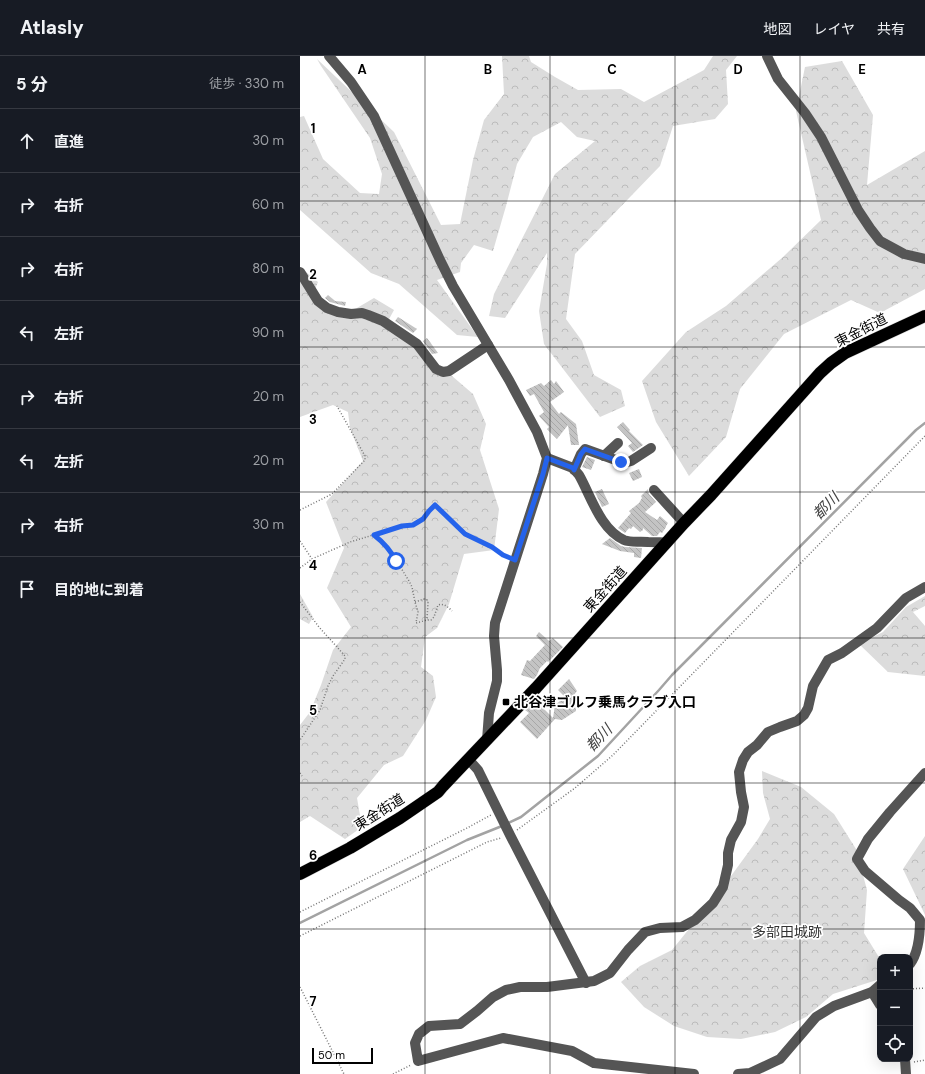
<!DOCTYPE html>
<html lang="ja">
<head>
<meta charset="utf-8">
<style>
  body { margin:0; font-family:"DM Sans","Noto Sans JP",sans-serif; background:#20242c; color:#f1f3f6 }
  .controls { position:absolute; right:12px; bottom:12px; display:grid; overflow:hidden; border-radius:8px; box-shadow:0 4px 16px #0002 }
  .controls button { width:36px; height:36px; display:grid; place-items:center; padding:0; border:0; border-bottom:1px solid #363941; background:#171b24; color:#f1f3f6; font:20px sans-serif }
  .scale { position:absolute; left:12px; bottom:10px; width:61px; box-sizing:border-box; padding-left:4px; border:2px solid #000; border-top:0; font-size:11px; line-height:14px; white-space:nowrap; color:#000; -webkit-text-stroke:3px #fff; paint-order:stroke }
  .stop { position:absolute; width:12px; height:12px; margin:-9px; border:3px solid #2563eb; border-radius:50%; background:#fff }
  .stop.end { background:#2563eb; border-color:#fff; box-shadow:0 1px 4px #0008 }
  .list { margin:0; padding:0; list-style:none }
  h2 { display:flex; justify-content:space-between; align-items:center; height:52px; margin:0; padding:0 16px; font-size:17px }
  h2 small { font-size:13px; font-weight:400; color:#9ea1a6 }
  .list li { display:grid; grid-template-columns:26px 1fr auto; gap:12px; align-items:center; box-sizing:border-box; height:64px; padding:0 16px; border-top:1px solid #363941 }
  .list b { display:block; font-size:15px; white-space:nowrap }
  .list em { font-size:13px; font-style:normal; color:#9ea1a6 }
  .icon { flex:none; width:22px; height:22px; fill:none; stroke:currentColor; stroke-width:2; stroke-linecap:round; stroke-linejoin:round }
  .map { position:relative; flex:none; width:625px; height:1018px; overflow:hidden }
  header { display:flex; align-items:center; gap:24px; box-sizing:border-box; height:56px; padding:0 20px; background:#171b24; border-bottom:1px solid #363941 }
  header strong { font-size:19px }
  nav { display:flex; gap:22px; margin-inline-start:auto; font-size:14px }
  main { display:flex }
  aside { flex:1; background:#171b24 }
  .map>svg:first-child { display:block }
</style>
</head>
<body>
<header>
<strong>Atlasly</strong>
<nav><a>地図</a><a>レイヤ</a><a>共有</a></nav>
</header>
<main>
<aside>
<h2>5 分<small>徒歩 · 330 m</small></h2>
<ul class="list">
<li><svg class="icon" aria-label="ahead" viewBox="0 0 24 24"><path d="M12 20V5M6 11l6-6 6 6"/></svg><div><b>直進</b></div><em>30 m</em></li>
<li><svg class="icon" aria-label="right" viewBox="0 0 24 24"><path d="M7 20v-9h11M14 6l5 5-5 5"/></svg><div><b>右折</b></div><em>60 m</em></li>
<li><svg class="icon" aria-label="right" viewBox="0 0 24 24"><path d="M7 20v-9h11M14 6l5 5-5 5"/></svg><div><b>右折</b></div><em>80 m</em></li>
<li><svg class="icon" aria-label="left" viewBox="0 0 24 24"><path d="M17 20v-9H6M10 6l-5 5 5 5"/></svg><div><b>左折</b></div><em>90 m</em></li>
<li><svg class="icon" aria-label="right" viewBox="0 0 24 24"><path d="M7 20v-9h11M14 6l5 5-5 5"/></svg><div><b>右折</b></div><em>20 m</em></li>
<li><svg class="icon" aria-label="left" viewBox="0 0 24 24"><path d="M17 20v-9H6M10 6l-5 5 5 5"/></svg><div><b>左折</b></div><em>20 m</em></li>
<li><svg class="icon" aria-label="right" viewBox="0 0 24 24"><path d="M7 20v-9h11M14 6l5 5-5 5"/></svg><div><b>右折</b></div><em>30 m</em></li>
<li><svg class="icon" aria-label="arrive" viewBox="0 0 24 24"><path d="M6 21V4h12l-3 4 3 4H6"/></svg><div><b>目的地に到着</b></div></li>
</ul>
</aside>
<div class="map">
<svg width="625" height="1018" viewBox="0 0 625 1018">
  <defs>
    <pattern id="forest-crowns" width="20" height="18" patternUnits="userSpaceOnUse"><rect width="20" height="18" fill="#dcdcdc"/><path d="M2 6a3 3 0 1 1 6 0M12 15a3 3 0 1 1 6 0" fill="none" stroke="#bbb"/></pattern>
    <pattern id="building-back-hatch" width="6" height="6" patternUnits="userSpaceOnUse"><rect width="6" height="6" fill="#c4c4c4"/><path d="M-1 5l2 2M0 0l6 6M5-1l2 2" fill="none" stroke="#a7a7a7"/></pattern>
  </defs>
  <rect width="100%" height="100%" fill="#fff"/>
  <!-- forest -->
  <g fill="url(#forest-crowns)">
    <polygon points="202,0 229,0 231,6 255,21 278,34 321,33 344,46 404,14 413,0 437,0 426,14 428,48 415,63 373,70 360,110 275,198 266,263 282,285 294,319 321,334 325,350 300,361 244,288 239,255 247,208 247,197 205,262 189,260 194,238 255,118 295,85 277,81 261,66 233,81 217,108 206,150 193,195 174,189 161,207 160,216 137,224 178,281 157,279 99,228 71,217 0,154 0,61 4,60 23,103 60,137 79,138 82,118 70,82 21,10 17,3 94,76 141,169 160,168 173,104 184,64 204,38"/>
    <polygon points="542,5 573,59 567,129 625,95 625,233 580,257 551,244 484,278 440,333 426,381 389,420 356,366 342,325 386,276 426,250 483,201 521,164 496,55 505,11"/>
    <polygon points="0,211 18,226 14,236 45,259 74,242 94,254 88,265 173,338 186,368 180,394 199,453 194,494 164,498 149,548 137,572 125,581 121,611 133,620 136,641 126,664 103,700 84,709 57,742 62,771 45,783 10,760 0,766 0,669 10,656 21,629 33,594 51,571 27,532 44,492 26,446 63,405 50,372 48,356 33,349 0,361"/>
    <polygon points="0,538 13,561 9,568 0,563"/>
    <polygon points="625,540 625,550 613,556 625,570 625,620 588,616 559,588 583,576 606,551"/>
    <polygon points="462,715 501,731 534,758 556,793 567,834 564,877 580,903 580,923 533,938 506,961 475,976 441,983 407,981 374,970 344,951 321,926 340,910 372,894 423,831 458,783 470,763 463,737"/>
    <polygon points="625,780 625,859 603,813"/>
  </g>
  <g fill="none" stroke-linecap="round" stroke-linejoin="round">
    <!-- stream -->
    <g stroke="#a3a3a3" stroke-width="2.5">
      <polyline points="206,768 221,761 298,700 359,634 372,619 616,374 625,367"/>
      <polyline points="0,867 167,784 202,770"/>
    </g>
  </g>
  <!-- building -->
  <g fill="url(#building-back-hatch)">
    <polygon points="28,239 35,245 46,246 45,250 30,246 25,242"/>
    <polygon points="98,261 117,273 113,277 95,265"/>
    <polygon points="127,282 138,297 132,298 123,285"/>
    <polygon points="251,324 254,328 256,325 264,336 250,346 259,358 261,356 276,368 279,389 271,389 268,369 257,383 247,373 249,371 239,360 244,356 234,338 230,340 226,334 241,327 244,330"/>
    <polygon points="323,366 330,374 329,375 343,389 333,396 328,390 332,387 317,371"/>
    <polygon points="287,401 295,404 291,414 282,411"/>
    <polygon points="339,413 342,421 333,425 329,417"/>
    <polygon points="302,433 309,448 302,451 295,436"/>
    <polygon points="348,433 349,438 356,446 345,456 357,464 360,460 368,467 366,470 366,471 362,477 360,476 357,480 352,480 343,472 343,474 340,476 333,470 331,473 329,472 325,477 318,472 331,457 329,455 339,447 342,442 341,440"/>
    <polygon points="310,482 321,490 325,491 342,492 341,502 334,501 334,497 320,495 302,488"/>
    <polygon points="239,576 249,585 253,582 263,591 248,606 247,605 240,612 237,619 234,623 221,619 227,604 230,605 245,589 236,580"/>
    <polygon points="269,623 277,635 274,639 276,655 262,664 255,663 237,683 220,666 229,657 225,654 233,646 235,648 237,646 253,662 255,649 265,641 258,634"/>
  </g>
  <g fill="none" stroke-linecap="round" stroke-linejoin="round">
    <defs>
      <polyline id="highway" points="0,818 50,792 100,762 138,736 143,730 236,632 384,467 411,439 520,317 531,307 545,297 625,260"/>
    </defs>
    <!-- highway casing -->
    <use href="#highway" stroke="#dbdbdb" stroke-width="13"/>
    <!-- path -->
    <g stroke="#777" stroke-width="1.5" stroke-dasharray="1 2" stroke-linecap="butt">
      <polyline points="0,454 32,438 65,404 65,400 37,350"/>
      <path d="M74,479L79,483L93,499L109,525L112,531L115,546L118,556L116,567L127,564H131L134,561L138,549C144,547 148,551 152,555"/>
      <polyline points="0,485 12,503"/>
      <polyline points="0,512 12,503 50,486 103,470 113,469 123,463 129,455 135,449 165,478 192,491 208,501"/>
      <polyline points="0,546 19,571 45,600 45,603 33,620 28,630 20,654 0,684"/>
      <polyline points="115,546 124,543 127,544 128,547 127,563"/>
      <polyline points="0,717 2,720"/>
      <polyline points="217,774 275,732 313,699 625,380"/>
      <polyline points="0,856 167,772 191,759"/>
      <polyline points="0,880 187,786 201,782"/>
      <polyline points="0,931 44,1018"/>
      <polyline points="610,933 625,932"/>
      <polyline points="614,1006 625,1004"/>
      <polyline points="93,1018 111,1009"/>
    </g>
    <!-- minor -->
    <g stroke="#555" stroke-width="10">
      <polyline points="29,0 51,26 74,60 140,204 153,230 209,324 237,376 247,402 243,418 195,567 194,580 197,614 197,625 189,657 187,684"/>
      <polyline points="467,0 478,23 505,57 521,81 558,154 570,172 580,185 604,198 625,203"/>
      <polyline points="0,216 18,245 27,252 38,256 51,258 62,257 68,259 83,265 117,288 136,313 143,316 149,315 188,289"/>
      <polyline points="304,400 318,387"/>
      <path d="M247,402L273,412L279,419C291,440 300,473 324,484C331,487 340,485 348,486C355,486 361,486 367,487"/>
      <polyline points="274,414 281,398 285,393 324,407 331,405 351,392"/>
      <polyline points="354,434 384,467"/>
      <polyline points="169,704 178,714 210,779 286,927"/>
      <path d="M610,908C619,896 620,878 620,864L610,852L599,844L565,815L557,803L568,783L590,756L625,717"/>
      <polyline points="572,936 580,949"/>
      <polyline points="605,1003 606,1018"/>
      <polyline points="394,1018 294,1007 272,995 203,982 118,1005 115,987 119,978 129,970 160,968 177,955 193,941 206,934 220,931 247,931 294,925 310,917 328,894 345,876 360,872 382,871 395,864 413,847 423,831 428,809 428,797 431,784 441,766 444,751 441,736 439,716 443,704 448,696 457,689 468,676 480,671 497,665 504,659 508,652 513,630 528,604 542,597 577,572 606,542 625,531"/>
      <polyline points="438,1018 450,1017 480,1003 516,961 534,950 572,936 580,929"/>
    </g>
    <!-- highway -->
    <use href="#highway" stroke="#000" stroke-width="12"/>
  </g>
  <g fill="none" stroke-linecap="round" stroke-linejoin="round">
    <!-- route -->
    <path stroke="#2563eb" stroke-width="5" d="M96,505C91,495 83,486 74,479L102,470L113,469L123,463L129,455L135,449L165,478L192,491L203,499L215,504L243,418L247,402L273,412L274,414L281,398L285,393L321,406"/>
  </g>
  <!-- grid -->
  <path fill="none" stroke="#000" stroke-width="1" stroke-opacity="0.55" d="M125,0V1018M250,0V1018M375,0V1018M500,0V1018M0,145H625M0,291H625M0,436H625M0,582H625M0,727H625M0,873H625"/>
  <!-- markers -->
  <rect fill="#000" stroke="#fff" stroke-width="1.5" x="202" y="642" width="8" height="8" rx="2"/>
  <g text-anchor="middle" stroke-width="3.5" stroke-linejoin="round" paint-order="stroke">
    <!-- street labels -->
    <g font-size="14" fill="#000" stroke="#fff">
      <text transform="translate(561 274) rotate(-27)" y="5">東金街道</text>
      <text transform="translate(305 533) rotate(-48)" y="5">東金街道</text>
      <text transform="translate(79 756) rotate(-32)" y="5">東金街道</text>
    </g>
    <!-- poi labels -->
    <g font-size="14" font-weight="bold" fill="#000" stroke="#fff" text-anchor="start">
      <text x="214" y="651">北谷津ゴルフ乗馬クラブ入口</text>
    </g>
    <!-- park labels -->
    <g font-size="14" fill="#333" stroke="#fff">
      <text x="487" y="881">多部田城跡</text>
    </g>
    <!-- water labels -->
    <g font-size="15" font-style="italic" fill="#444" stroke="#fff">
      <text transform="translate(526 450) rotate(-45)" y="5">都川</text>
      <text transform="translate(299 682) rotate(-46)" y="5">都川</text>
    </g>
  </g>
  <g font-size="13" text-anchor="middle" font-weight="bold" fill="#000" stroke="#fff" stroke-width="3.5" stroke-linejoin="round" paint-order="stroke">
    <text x="62" y="18">A</text>
    <text x="188" y="18">B</text>
    <text x="312" y="18">C</text>
    <text x="438" y="18">D</text>
    <text x="562" y="18">E</text>
    <text x="13" y="77">1</text>
    <text x="13" y="223">2</text>
    <text x="13" y="368">3</text>
    <text x="13" y="514">4</text>
    <text x="13" y="659">5</text>
    <text x="13" y="804">6</text>
    <text x="13" y="950">7</text>
  </g>
</svg>
<div class="controls">
<button>+</button>
<button>−</button>
<button><svg class="icon" aria-label="locate" viewBox="0 0 24 24"><circle cx="12" cy="12" r="6"/><path d="M12 2v4M12 18v4M2 12h4M18 12h4"/></svg></button>
</div>
<div class="scale">50 m</div>
<div class="stop" style="left:96px;top:505px"></div>
<div class="stop end" style="left:321px;top:406px"></div>
</div>
</main>
</body>
</html>
